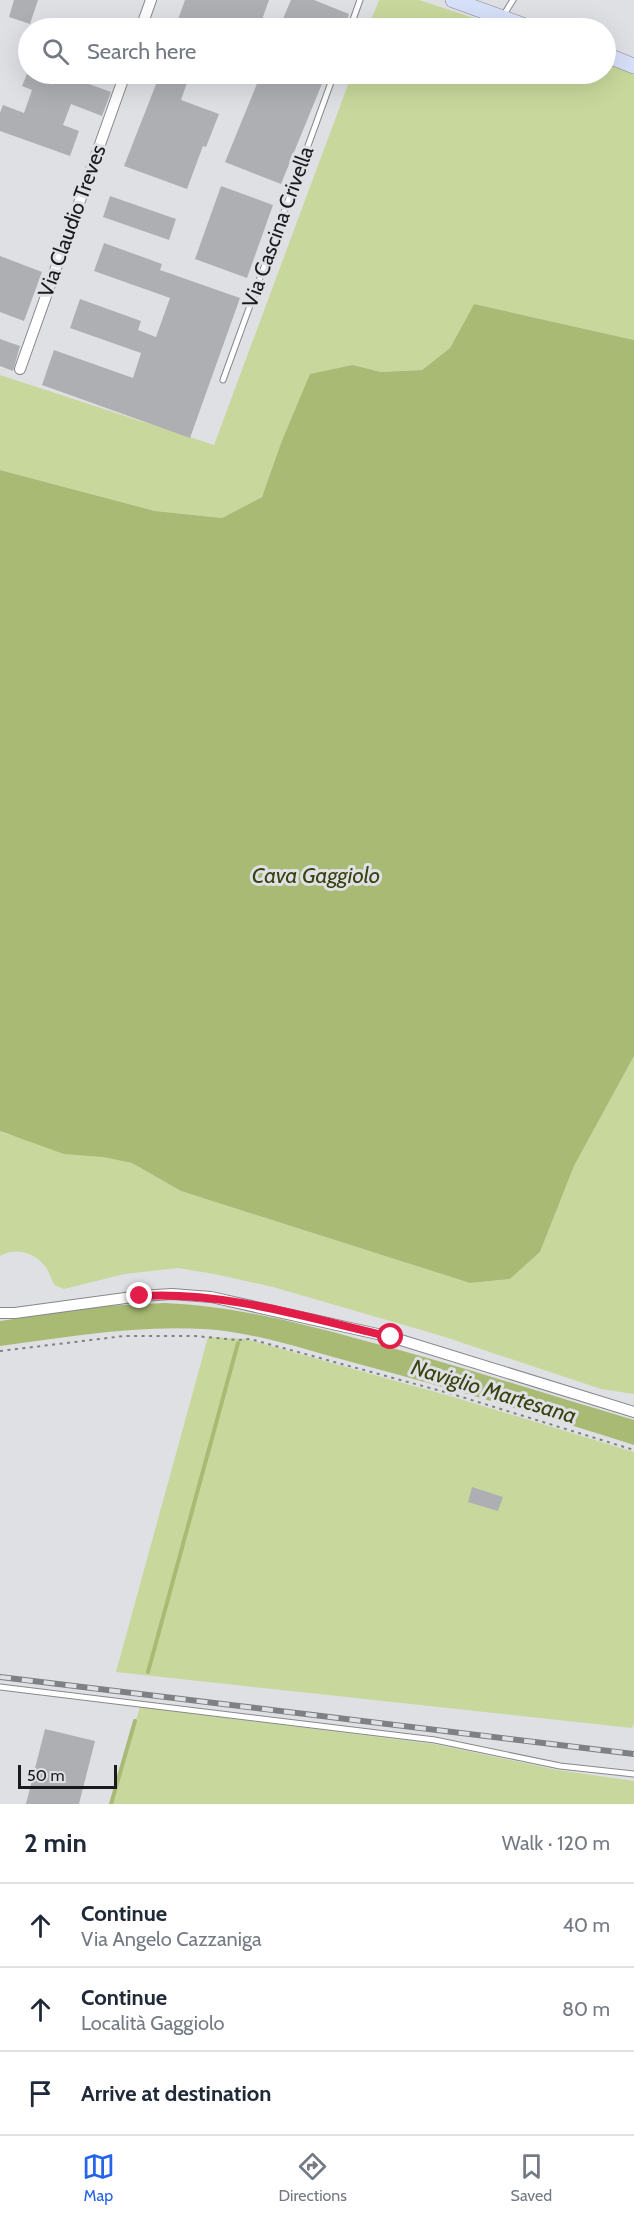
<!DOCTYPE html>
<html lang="en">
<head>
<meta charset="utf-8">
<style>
  body { margin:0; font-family:Cabin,sans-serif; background:#f6f6f7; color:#1f2937 }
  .scale { position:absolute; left:18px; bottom:15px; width:99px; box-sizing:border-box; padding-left:6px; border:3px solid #191a1b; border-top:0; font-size:16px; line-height:21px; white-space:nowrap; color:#191a1b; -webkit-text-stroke:4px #dee0e4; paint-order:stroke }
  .stop { position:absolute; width:18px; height:18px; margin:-14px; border:4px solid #e11d48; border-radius:50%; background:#fff }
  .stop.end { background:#e11d48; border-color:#fff; box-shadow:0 2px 6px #0008 }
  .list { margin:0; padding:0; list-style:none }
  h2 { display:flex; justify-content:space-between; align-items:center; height:78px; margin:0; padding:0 24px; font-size:26px }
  h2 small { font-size:20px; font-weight:400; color:#747a83 }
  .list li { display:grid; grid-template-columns:39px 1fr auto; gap:18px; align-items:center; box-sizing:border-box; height:84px; padding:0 24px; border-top:2px solid #e0e1e3 }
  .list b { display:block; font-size:22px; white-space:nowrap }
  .list p { margin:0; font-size:20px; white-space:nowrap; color:#747a83 }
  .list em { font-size:20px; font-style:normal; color:#747a83 }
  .icon { flex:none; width:33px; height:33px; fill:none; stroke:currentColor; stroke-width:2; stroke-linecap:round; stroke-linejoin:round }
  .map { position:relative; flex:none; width:634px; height:1804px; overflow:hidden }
  .search { position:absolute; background:#fff; box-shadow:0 6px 24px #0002; left:18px; right:18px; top:18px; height:66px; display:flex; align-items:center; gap:15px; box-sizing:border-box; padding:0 21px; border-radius:33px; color:#747a83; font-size:22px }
  .sheet { height:330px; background:#fff }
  nav { display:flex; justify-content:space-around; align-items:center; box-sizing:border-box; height:84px; border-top:2px solid #e0e1e3; background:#fff; font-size:16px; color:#747a83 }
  nav a { display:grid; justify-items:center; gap:3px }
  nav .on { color:#2563eb }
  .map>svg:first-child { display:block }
</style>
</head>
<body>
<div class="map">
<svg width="634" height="1804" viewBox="0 0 634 1804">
  <rect width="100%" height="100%" fill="#dee0e4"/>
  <!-- green -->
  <g fill="#c8d89c">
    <polygon points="379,0 419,0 504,28 368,28"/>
    <polygon points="606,63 634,73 634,340 474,304 450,348 422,370 381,372 353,365 281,443 262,497 222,518 155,511 0,470 0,375 214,445 352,74 606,74"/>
    <path d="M634,1056V1394L601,1389L442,1336L273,1287L214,1274L178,1268L125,1274L64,1289L56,1286C50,1280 50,1271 44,1265C33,1252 15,1247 0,1256V1131L6,1134L132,1163L181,1191L470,1283L510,1279L540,1252L574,1166Z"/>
    <polygon points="208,1337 246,1339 457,1398 634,1452 634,1723 632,1728 116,1672"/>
    <polygon points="140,1707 434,1744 558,1770 634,1781 634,1804 110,1804"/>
  </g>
  <!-- water -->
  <g fill="#a8ba74">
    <polygon points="474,304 634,340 634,1056 574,1166 540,1252 510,1279 470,1283 181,1191 132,1163 103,1157 64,1154 0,1131 0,470 155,511 222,518 262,497 281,443 310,374 353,365 381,372 422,370 450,348"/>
    <path d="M165,1303C233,1306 296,1322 362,1340C454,1364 543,1393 634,1420V1445C542,1415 449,1388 355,1363C305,1350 255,1332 204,1329C136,1325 67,1337 0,1346V1321L103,1306Z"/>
  </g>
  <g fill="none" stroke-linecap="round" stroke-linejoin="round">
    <!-- stream -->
    <g stroke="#a8ba74" stroke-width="4">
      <polyline points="148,1672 238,1343"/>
      <polyline points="111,1804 135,1721"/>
    </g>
  </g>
  <!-- building -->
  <g fill="#aeafb3">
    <polygon points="14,0 38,0 30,24 9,17"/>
    <polygon points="185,0 269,0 259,28 175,28"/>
    <polygon points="291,0 314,0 349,14 344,28 279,28"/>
    <polygon points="27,74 61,74 111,92 102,116 71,104 63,125 79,131 70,156 0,131 0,113 3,105 24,113 32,90 22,86"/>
    <polygon points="160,74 190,74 181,100 219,114 206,147 203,146 187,189 124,166"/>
    <polygon points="261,74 326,74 281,184 225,162"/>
    <polygon points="221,186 273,205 247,278 195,259"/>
    <polygon points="110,196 176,219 169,240 103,217"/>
    <polygon points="104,243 162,264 160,270 240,298 190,438 42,385 54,350 133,378 141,353 70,328 80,299 141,321 138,330 156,337 170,298 94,271"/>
    <polygon points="0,256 42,272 24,321 0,312"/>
    <polygon points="0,339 20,346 13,371 0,366"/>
    <polygon points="472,1487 503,1497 498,1511 468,1502"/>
    <polygon points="45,1729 95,1741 79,1804 26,1804"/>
  </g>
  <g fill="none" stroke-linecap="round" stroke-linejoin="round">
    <defs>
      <g id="lane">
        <polyline points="503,16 513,0"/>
        <polyline points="350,28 360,0"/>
        <polyline points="223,380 334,74"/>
        <polyline points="0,1687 435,1740 560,1766 634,1774"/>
      </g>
      <g id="street">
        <polyline points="141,28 151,0"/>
        <polyline points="20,369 125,74"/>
        <polyline points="0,1313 15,1313 140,1296 172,1294 211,1297 391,1337 634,1412"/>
      </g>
      <g id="secondary">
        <polyline points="453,0 531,28"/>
        <polyline points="606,55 634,66"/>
      </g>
    </defs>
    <!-- lane casing -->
    <use href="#lane" stroke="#87888c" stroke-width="7"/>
    <!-- street casing -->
    <use href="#street" stroke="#87888c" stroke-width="12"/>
    <!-- secondary casing -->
    <use href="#secondary" stroke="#87888c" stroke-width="16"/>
    <!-- path -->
    <polyline stroke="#7f8183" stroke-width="2" stroke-dasharray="3 4.5" stroke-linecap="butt" points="0,1351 124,1336 195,1336 238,1340 250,1339 452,1394 634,1450"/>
    <!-- lane -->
    <use href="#lane" stroke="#fff" stroke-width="5"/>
    <!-- street -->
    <use href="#street" stroke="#fff" stroke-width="10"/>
    <!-- secondary -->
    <use href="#secondary" stroke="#d7e0f9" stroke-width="15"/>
    <defs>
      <polyline id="rail" points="0,1677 634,1754"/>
    </defs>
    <!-- rail casing -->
    <use href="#rail" stroke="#7f8083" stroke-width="6"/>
    <!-- rail -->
    <use href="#rail" stroke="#dee0e4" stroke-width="4" stroke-dasharray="11" stroke-linecap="butt"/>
  </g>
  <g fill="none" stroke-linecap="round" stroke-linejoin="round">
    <!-- route -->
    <path stroke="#e11d48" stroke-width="8" d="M140,1296C225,1291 308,1318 391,1337"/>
  </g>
  <g text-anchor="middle" stroke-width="6" stroke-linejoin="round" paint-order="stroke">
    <!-- street labels -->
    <g font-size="21" fill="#191a1b" stroke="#dee0e4">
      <text transform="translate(72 221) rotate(-70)" y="7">Via Claudio Treves</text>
      <text transform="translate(278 227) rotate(-70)" y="7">Via Cascina Crivella</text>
    </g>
    <!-- water labels -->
    <g font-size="22" font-style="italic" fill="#37420d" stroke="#dee0e4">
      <text x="316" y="883">Cava Gaggiolo</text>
      <text transform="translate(494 1391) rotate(17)" y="8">Naviglio Martesana</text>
    </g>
  </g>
</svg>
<div class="scale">50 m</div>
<div class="stop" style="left:391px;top:1337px"></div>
<div class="stop end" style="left:140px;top:1296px"></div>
<div class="search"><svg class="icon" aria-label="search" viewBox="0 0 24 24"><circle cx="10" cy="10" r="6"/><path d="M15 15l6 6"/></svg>Search here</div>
</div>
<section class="sheet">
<h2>2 min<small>Walk · 120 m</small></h2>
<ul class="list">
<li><svg class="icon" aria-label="ahead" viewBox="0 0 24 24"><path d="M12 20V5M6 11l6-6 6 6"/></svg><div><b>Continue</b><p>Via Angelo Cazzaniga</p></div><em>40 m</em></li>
<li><svg class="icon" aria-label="ahead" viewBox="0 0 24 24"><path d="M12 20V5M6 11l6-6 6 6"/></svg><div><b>Continue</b><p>Località Gaggiolo</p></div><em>80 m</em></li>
<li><svg class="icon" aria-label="arrive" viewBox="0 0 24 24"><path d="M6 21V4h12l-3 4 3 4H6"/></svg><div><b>Arrive at destination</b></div></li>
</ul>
</section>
<nav>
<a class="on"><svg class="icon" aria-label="map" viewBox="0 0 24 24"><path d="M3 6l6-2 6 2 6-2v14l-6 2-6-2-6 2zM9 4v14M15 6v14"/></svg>Map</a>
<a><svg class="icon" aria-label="directions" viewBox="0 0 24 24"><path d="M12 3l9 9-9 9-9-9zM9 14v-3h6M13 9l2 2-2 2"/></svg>Directions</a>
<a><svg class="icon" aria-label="saved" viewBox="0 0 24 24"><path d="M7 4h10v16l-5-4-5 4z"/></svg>Saved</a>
</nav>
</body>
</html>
